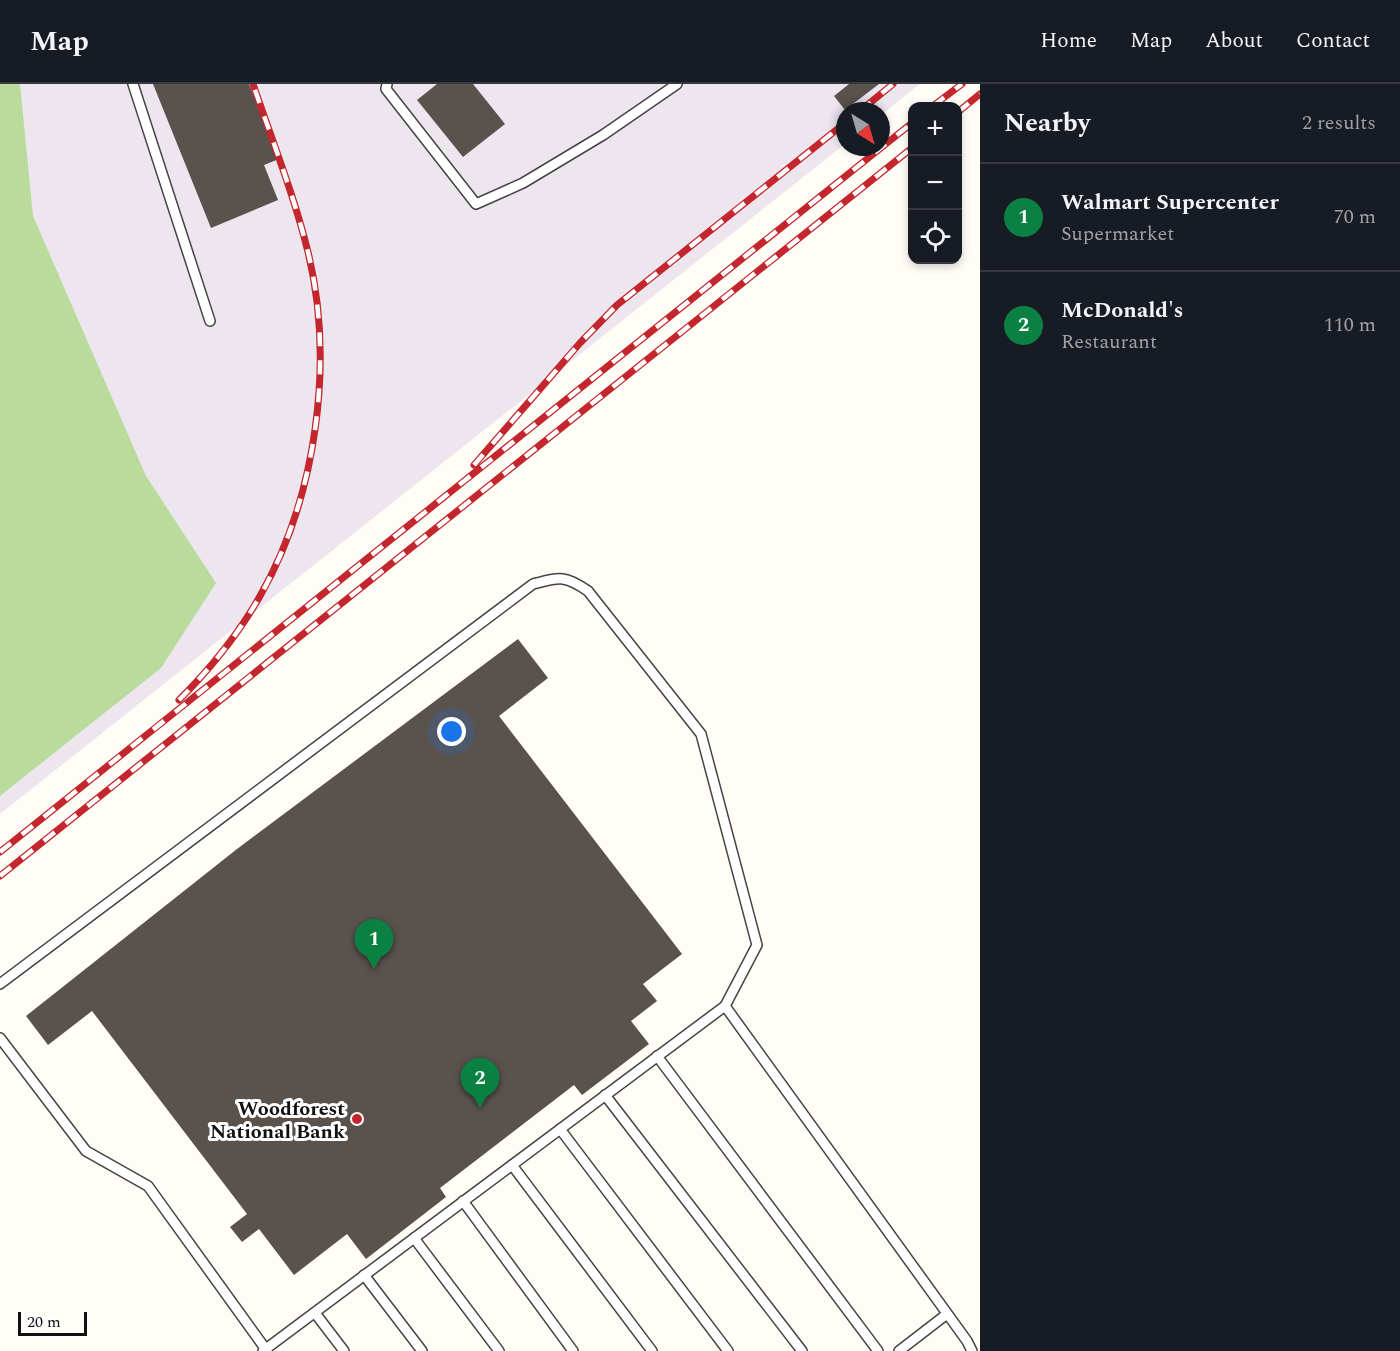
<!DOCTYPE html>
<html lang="en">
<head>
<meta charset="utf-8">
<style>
  body { margin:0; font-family:Spectral,serif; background:#20242c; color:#f1f3f6 }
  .controls { position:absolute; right:18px; top:18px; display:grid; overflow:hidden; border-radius:12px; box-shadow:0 3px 9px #0003 }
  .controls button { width:54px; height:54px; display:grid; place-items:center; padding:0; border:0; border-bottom:2px solid #363941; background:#171b24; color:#f1f3f6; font:30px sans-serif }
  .compass { position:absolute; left:836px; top:18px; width:54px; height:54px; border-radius:50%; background:#171b24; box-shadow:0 3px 9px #0003; rotate:143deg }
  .scale { position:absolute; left:18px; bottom:15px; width:69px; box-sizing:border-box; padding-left:6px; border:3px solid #111; border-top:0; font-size:16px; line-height:21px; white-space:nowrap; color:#111; -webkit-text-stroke:4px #fff; paint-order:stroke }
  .you { position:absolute; left:452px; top:648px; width:21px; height:21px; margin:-15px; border:4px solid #fff; border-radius:50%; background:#1a73e8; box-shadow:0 0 0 9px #1a73e833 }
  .badge { display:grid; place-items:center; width:39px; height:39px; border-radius:50%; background:#0b8043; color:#fff; font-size:20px; font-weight:700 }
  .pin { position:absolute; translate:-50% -50px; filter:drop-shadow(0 2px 3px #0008) }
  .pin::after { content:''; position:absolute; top:32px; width:21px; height:18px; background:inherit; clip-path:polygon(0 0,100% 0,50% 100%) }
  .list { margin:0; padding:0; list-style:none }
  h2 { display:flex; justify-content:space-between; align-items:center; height:78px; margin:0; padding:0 24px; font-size:26px }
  h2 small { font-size:20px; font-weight:400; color:#9ea1a6 }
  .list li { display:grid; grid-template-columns:39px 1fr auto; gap:18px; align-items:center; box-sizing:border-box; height:108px; padding:0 24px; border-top:2px solid #363941 }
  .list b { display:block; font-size:22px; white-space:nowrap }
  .list p { margin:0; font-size:20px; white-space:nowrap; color:#9ea1a6 }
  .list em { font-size:20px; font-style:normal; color:#9ea1a6 }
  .icon { flex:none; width:33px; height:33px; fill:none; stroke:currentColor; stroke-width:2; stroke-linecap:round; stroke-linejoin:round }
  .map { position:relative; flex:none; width:980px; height:1267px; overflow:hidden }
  header { display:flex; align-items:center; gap:36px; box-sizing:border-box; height:84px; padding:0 30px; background:#171b24; border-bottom:2px solid #363941 }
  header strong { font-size:28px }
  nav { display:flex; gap:33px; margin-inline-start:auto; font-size:21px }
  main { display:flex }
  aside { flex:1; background:#171b24 }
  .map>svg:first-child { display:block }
</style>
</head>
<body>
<header>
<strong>Map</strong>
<nav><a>Home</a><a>Map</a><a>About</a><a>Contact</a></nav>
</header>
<main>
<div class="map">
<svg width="980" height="1267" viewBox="0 0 980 1267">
  <rect width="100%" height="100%" fill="#fffdf5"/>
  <!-- industrial -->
  <polygon fill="#eee6ef" points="0,0 920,0 881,31 881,27 845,27 845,60 0,730"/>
  <!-- forest -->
  <polygon fill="#b9dc9c" points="0,0 20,0 33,132 146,392 216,499 161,584 0,712"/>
  <!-- building -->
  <g fill="#5a524d">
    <polygon points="153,0 249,0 279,75 264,81 278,116 211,144"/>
    <polygon points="437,0 473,0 505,40 463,73 417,16"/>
    <polygon points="849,0 879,0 845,26 834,12"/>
    <polygon points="518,555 548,594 499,632 682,870 643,900 657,917 631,937 649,960 582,1011 574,1001 440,1104 446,1113 366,1175 347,1150 294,1191 259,1145 242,1158 230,1143 247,1130 92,927 48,961 26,932 237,765"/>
  </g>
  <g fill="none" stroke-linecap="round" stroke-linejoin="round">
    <defs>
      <g id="service">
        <polyline points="133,0 210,237"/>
        <polyline points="387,0 386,5 476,120 523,99 603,51 677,0"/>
        <path d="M0,900L533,500C560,493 565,491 588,507L701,650L757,861L725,922L967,1257L972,1267"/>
        <polyline points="0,954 86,1067 148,1102 267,1267"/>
        <polyline points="657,972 878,1267"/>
        <polyline points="605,1011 802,1267"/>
        <polyline points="560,1045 728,1267"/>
        <polyline points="512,1081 652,1267"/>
        <polyline points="463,1117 573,1267"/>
        <polyline points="414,1154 499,1267"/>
        <polyline points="364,1191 422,1267"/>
        <polyline points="315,1229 344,1267"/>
        <polyline points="263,1267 725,922"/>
        <polyline points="899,1267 947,1230"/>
      </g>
    </defs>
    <!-- service casing -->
    <use href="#service" stroke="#444" stroke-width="12"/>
    <!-- service -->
    <use href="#service" stroke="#fff" stroke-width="9"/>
    <defs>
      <g id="rail">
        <polyline points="933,22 962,0"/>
        <polyline points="860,27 893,0"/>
        <polyline points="958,28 980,10"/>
        <polyline points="474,381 580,259 617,221 845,39"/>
        <path d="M179,616C210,585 238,551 260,512C316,414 335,279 308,168C294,111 272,56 253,0"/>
        <polyline points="0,768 912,39"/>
        <polyline points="0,792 912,64"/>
      </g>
    </defs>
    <!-- rail casing -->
    <use href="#rail" stroke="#c4262e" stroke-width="7"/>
    <!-- rail -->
    <use href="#rail" stroke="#fff" stroke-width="4.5" stroke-dasharray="14" stroke-linecap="butt"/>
  </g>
  <!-- markers -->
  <circle fill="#c4262e" stroke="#fff" stroke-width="2" cx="357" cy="1035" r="6"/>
  <g text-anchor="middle" stroke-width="6" stroke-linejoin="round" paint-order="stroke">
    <!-- poi labels -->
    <g font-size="20" font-weight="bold" fill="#111" stroke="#fff" text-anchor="end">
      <text x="345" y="1031">Woodforest<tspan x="345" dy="23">National Bank</tspan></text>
    </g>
  </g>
</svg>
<div class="controls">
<button>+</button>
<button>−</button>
<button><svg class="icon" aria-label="locate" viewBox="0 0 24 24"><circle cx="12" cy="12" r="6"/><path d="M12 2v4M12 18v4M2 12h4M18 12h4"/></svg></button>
</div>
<svg class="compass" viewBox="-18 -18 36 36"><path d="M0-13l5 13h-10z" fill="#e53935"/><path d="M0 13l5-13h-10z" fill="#9ea1a6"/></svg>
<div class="scale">20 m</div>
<div class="you"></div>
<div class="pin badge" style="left:374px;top:885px">1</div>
<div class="pin badge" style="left:480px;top:1024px">2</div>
</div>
<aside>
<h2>Nearby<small>2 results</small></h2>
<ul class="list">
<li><span class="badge">1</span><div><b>Walmart Supercenter</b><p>Supermarket</p></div><em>70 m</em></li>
<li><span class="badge">2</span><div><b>McDonald's</b><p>Restaurant</p></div><em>110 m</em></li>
</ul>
</aside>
</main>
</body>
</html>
